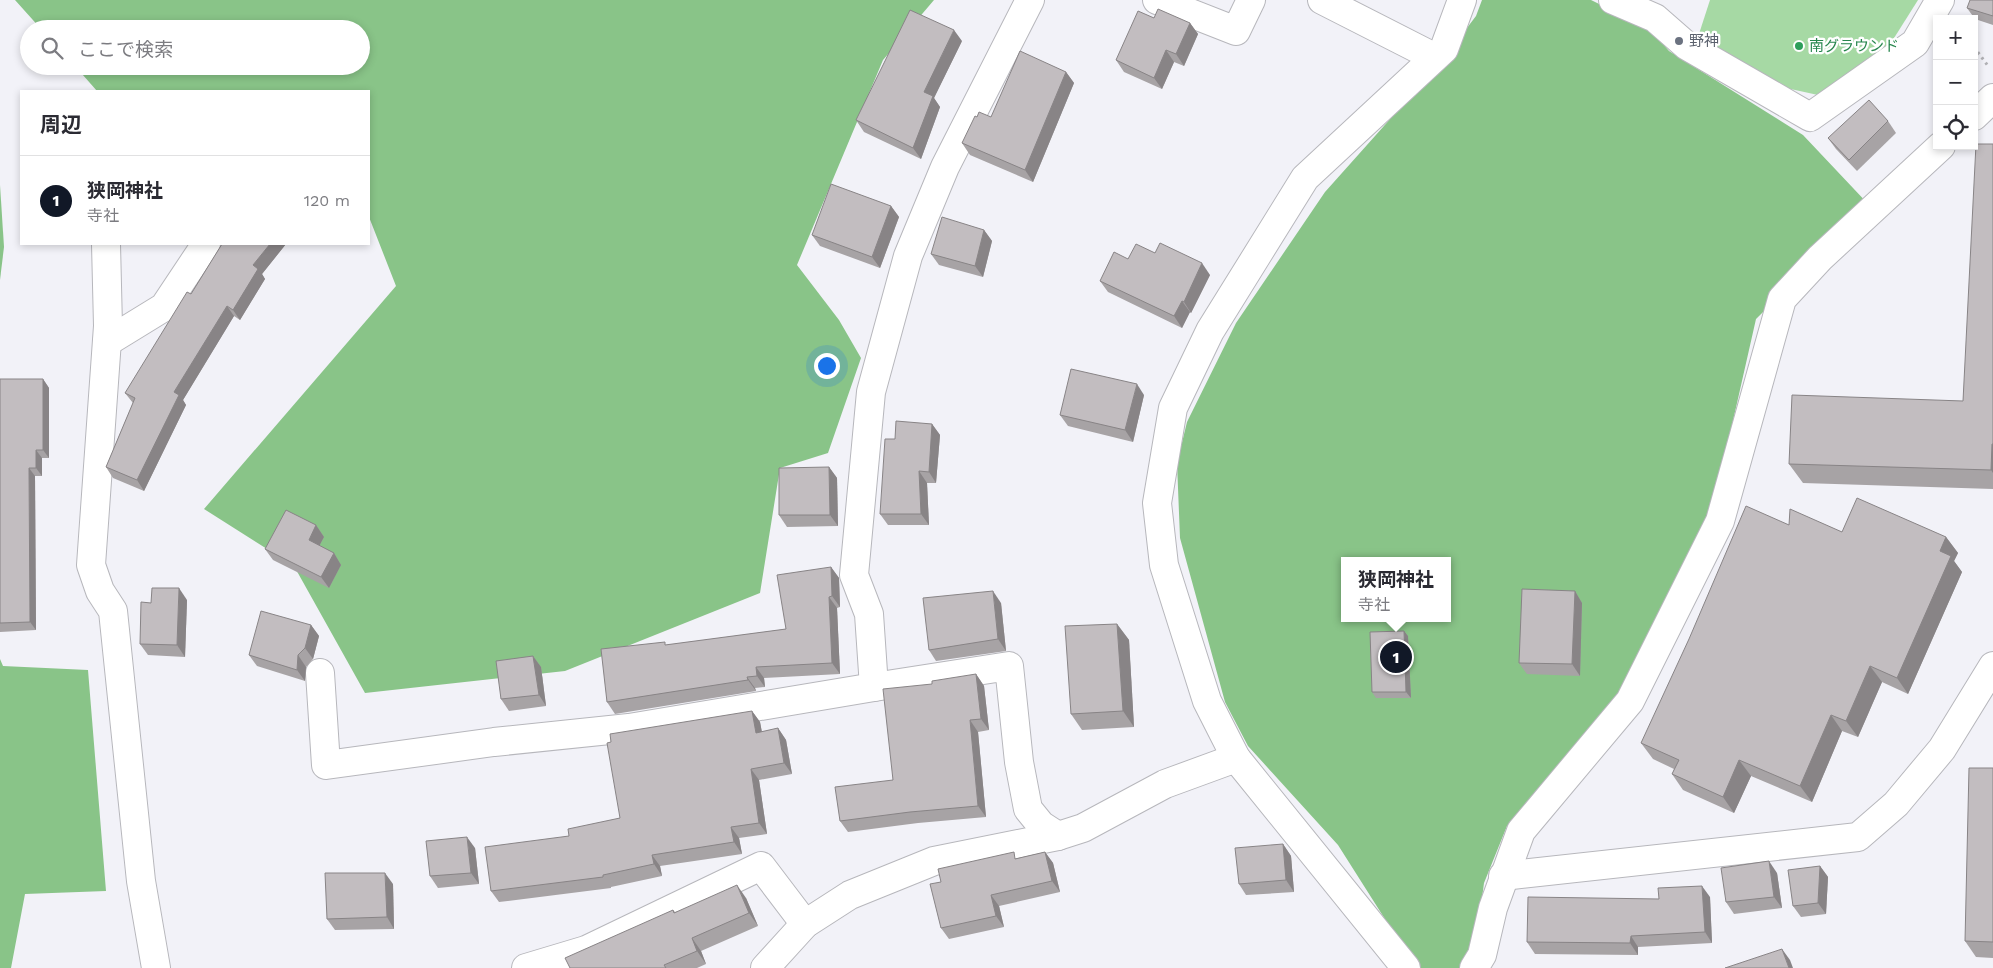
<!DOCTYPE html>
<html lang="ja">
<head>
<meta charset="utf-8">
<style>
  body { margin:0; font-family:"Work Sans","Noto Sans JP",sans-serif; background:#f2f2f3; color:#2b2b33 }
  .controls { position:absolute; right:15px; top:15px; display:grid; overflow:hidden; border-radius:0px; box-shadow:0 2px 8px #0003 }
  .controls button { width:45px; height:45px; display:grid; place-items:center; padding:0; border:0; border-bottom:1px solid #e1e1e2; background:#fff; color:#2b2b33; font:25px sans-serif }
  .you { position:absolute; left:826px; top:365px; width:18px; height:18px; margin:-12px; border:4px solid #fff; border-radius:50%; background:#1a73e8; box-shadow:0 0 0 8px #1a73e833 }
  .badge { display:grid; place-items:center; width:32px; height:32px; border-radius:50%; background:#111827; color:#fff; font-size:16px; font-weight:700 }
  .pin { position:absolute; translate:-50% -50%; border:2px solid #fff; box-shadow:0 1px 5px #0006 }
  .popup { position:absolute; left:1341px; top:557px; width:110px; height:65px; box-sizing:border-box; display:grid; place-content:center; border-radius:0px; background:#fff; filter:drop-shadow(0 1px 4px #0005); font-size:16px; white-space:nowrap; color:#7c7c81 }
  .popup b { font-size:19px; color:#2b2b33 }
  .popup::after { content:''; position:absolute; left:50%; top:100%; margin-left:-10px; border:10px solid transparent; border-top-color:#fff }
  .list { margin:0; padding:0; list-style:none }
  h2 { display:flex; justify-content:space-between; align-items:center; height:65px; margin:0; padding:0 20px; font-size:21px }
  h2 small { font-size:16px; font-weight:400; color:#7c7c81 }
  .list li { display:grid; grid-template-columns:32px 1fr auto; gap:15px; align-items:center; box-sizing:border-box; height:90px; padding:0 20px; border-top:1px solid #e1e1e2 }
  .list b { display:block; font-size:19px; white-space:nowrap }
  .list p { margin:0; font-size:16px; white-space:nowrap; color:#7c7c81 }
  .list em { font-size:16px; font-style:normal; color:#7c7c81 }
  .icon { flex:none; width:28px; height:28px; fill:none; stroke:currentColor; stroke-width:2; stroke-linecap:round; stroke-linejoin:round }
  .map { position:relative; flex:none; width:1993px; height:968px; overflow:hidden }
  .search { position:absolute; background:#fff; box-shadow:0 2px 8px #0003; left:20px; top:20px; width:350px; height:55px; display:flex; align-items:center; gap:12px; box-sizing:border-box; padding:0 18px; border-radius:28px; color:#7c7c81; font-size:19px }
  .panel { position:absolute; background:#fff; box-shadow:0 2px 8px #0003; left:20px; top:90px; width:350px; height:155px; border-radius:0px }
  .map>svg:first-child { display:block }
</style>
</head>
<body>
<div class="map">
<svg width="1993" height="968" viewBox="0 0 1993 968">
  <rect width="100%" height="100%" fill="#f2f2f8"/>
  <!-- green -->
  <polygon fill="#a6d9a4" points="1710,0 1918,0 1884,54 1818,95 1767,84 1698,37"/>
  <!-- forest -->
  <g fill="#89c488" fill-rule="evenodd">
    <polygon points="15,0 934,0 883,60 797,265 839,320 861,358 828,453 780,468 760,593 565,671 365,693 294,566 204,509 396,286 369,217 369,91 97,91 75,66 361,66 361,29 41,29"/>
    <path d="M1482,0H1591L1650,29L1669,51L1803,135L1870,206L1756,319L1711,518L1620,693L1507,826L1484,883L1476,943L1462,968H1416L1338,845L1248,746L1225,702L1180,538L1177,463L1187,422L1236,323L1325,192L1442,61L1476,16ZM1345,561H1447V618H1345Z"/>
    <polygon points="0,185 4,247 0,280"/>
    <polygon points="0,659 3,666 88,670 106,891 25,894 11,968 0,968"/>
  </g>
  <g fill="none" stroke-linecap="round" stroke-linejoin="round">
    <defs>
      <g id="minor">
        <polyline points="1157,0 1236,31 1251,0"/>
        <polyline points="1322,0 1434,57"/>
        <polyline points="1613,0 1655,18 1687,46 1810,117 1915,43 1940,0"/>
        <polyline points="1974,116 1993,98"/>
        <polyline points="106,244 108,326 91,565 100,591 113,611 141,881 156,968"/>
        <polyline points="107,342 164,307 206,244"/>
        <polyline points="320,673 326,765 494,742 629,728 874,687 1009,666 1019,762 1028,809 1041,825 1058,836"/>
        <polyline points="874,687 869,614 854,575 871,392 908,256 945,167 1030,0"/>
        <polyline points="1503,876 1858,837 1896,804 1942,749 1993,666"/>
        <polyline points="526,968 586,950 761,866 805,924"/>
        <polyline points="765,968 805,924 850,895 934,861 1058,836 1083,828 1165,784 1236,758"/>
        <polyline points="1406,968 1236,758 1207,701 1164,565 1157,503 1173,408 1210,331 1305,178 1444,49 1462,0"/>
        <polyline points="1474,968 1482,955 1493,908 1521,831 1630,701 1720,521 1782,299 1820,258 1941,146"/>
      </g>
    </defs>
    <!-- minor casing -->
    <use href="#minor" stroke="#b7b7bc" stroke-width="30"/>
    <!-- path -->
    <polyline stroke="#b1b1b5" stroke-width="3" stroke-dasharray="2.5 4" stroke-linecap="butt" points="1974,47 1988,66"/>
    <!-- minor -->
    <use href="#minor" stroke="#fff" stroke-width="28"/>
  </g>
  <!-- wall -->
  <g fill="#a7a3a5">
    <polygon points="1993,0 1993,25 1975,19 1967,8"/>
    <polygon points="1154,18 1190,23 1198,34 1184,66 1174,62 1162,89 1124,72 1116,60"/>
    <polygon points="962,41 934,98 940,107 921,159 864,132 856,120"/>
    <polygon points="1066,72 1074,83 1033,182 970,155 962,143 977,117 991,117"/>
    <polygon points="1888,121 1896,133 1857,171 1836,149 1828,138"/>
    <polygon points="1993,144 1993,489 1803,483 1789,464 1963,401"/>
    <polygon points="891,206 899,217 880,268 820,246 812,235"/>
    <polygon points="984,230 992,241 983,277 939,265 931,254"/>
    <polygon points="222,244 286,244 262,274 265,279 240,320 234,316 183,400 186,405 144,491 113,478 106,467 133,403 125,393 191,294"/>
    <polygon points="1155,253 1210,275 1191,313 1190,312 1182,328 1108,292 1100,281 1128,259"/>
    <polygon points="0,379 43,379 49,388 49,458 42,458 42,476 35,476 36,630 0,632"/>
    <polygon points="1144,395 1133,442 1068,426 1060,415"/>
    <polygon points="932,424 940,435 936,483 927,483 929,525 888,525 880,514 895,439"/>
    <polygon points="829,467 837,478 838,526 787,527 779,515"/>
    <polygon points="316,525 324,537 319,546 334,553 341,565 329,588 273,560 265,549"/>
    <polygon points="1789,525 1842,532 1946,537 1958,553 1954,561 1962,572 1908,694 1882,682 1858,737 1842,731 1812,802 1751,776 1734,813 1683,790 1672,774 1674,769 1653,759 1641,743"/>
    <polygon points="831,567 839,578 840,607 837,608 840,674 764,678 765,687 755,688 756,691 615,714 607,702 667,645 786,629"/>
    <polygon points="1575,591 1582,603 1580,676 1527,674 1519,663"/>
    <polygon points="187,600 185,657 148,655 140,644 151,603"/>
    <polygon points="1001,603 1006,651 936,661 929,650"/>
    <polygon points="1117,624 1129,640 1134,727 1082,730 1071,714"/>
    <polygon points="311,625 319,636 313,659 306,667 305,681 257,666 249,655"/>
    <polygon points="1404,631 1408,636 1411,698 1376,698 1372,692"/>
    <polygon points="533,656 541,667 546,706 509,711 501,699"/>
    <polygon points="976,674 984,686 989,730 978,732 986,817 918,823 848,832 840,821 893,780"/>
    <polygon points="752,711 760,722 762,732 778,728 786,740 792,774 759,780 767,834 739,838 742,854 660,866 662,876 611,887 611,888 499,902 491,891 569,836 620,818"/>
    <polygon points="1993,768 1993,958 1976,957 1965,941"/>
    <polygon points="1283,844 1291,856 1294,892 1246,895 1239,884"/>
    <polygon points="475,848 479,884 438,888 430,876"/>
    <polygon points="1045,852 1053,863 1060,892 999,906 1004,927 949,939 941,928 941,882 1018,858"/>
    <polygon points="1820,866 1828,877 1826,914 1801,917 1793,906"/>
    <polygon points="1777,873 1782,908 1734,914 1726,902"/>
    <polygon points="393,884 394,929 335,930 327,919"/>
    <polygon points="1710,897 1712,943 1638,947 1638,955 1535,954 1527,942 1659,899"/>
    <polygon points="746,898 758,926 701,951 706,964 697,968 570,968 673,910 675,912"/>
  </g>
  <!-- shaded-wall -->
  <g fill="#888486">
    <polygon points="1190,23 1198,34 1184,66 1176,54"/>
    <polygon points="954,30 962,41 934,98 940,107 921,159 913,148 924,92"/>
    <polygon points="1166,50 1174,62 1162,89 1154,78"/>
    <polygon points="1066,72 1074,83 1033,182 1025,170"/>
    <polygon points="891,206 899,217 880,268 872,257"/>
    <polygon points="984,230 992,241 983,277 975,266"/>
    <polygon points="270,244 286,244 262,274 265,279 240,320 233,310 253,265"/>
    <polygon points="1202,263 1210,275 1191,313 1184,302"/>
    <polygon points="1182,301 1190,312 1182,328 1174,316"/>
    <polygon points="227,306 234,316 183,400 186,405 144,491 137,480 174,392"/>
    <polygon points="43,379 49,388 49,458 43,450"/>
    <polygon points="1137,384 1144,395 1133,442 1125,430"/>
    <polygon points="932,424 940,435 936,483 929,472"/>
    <polygon points="1992,444 1993,445 1993,473 1991,470"/>
    <polygon points="36,450 42,458 42,476 36,468"/>
    <polygon points="829,467 837,478 838,526 830,515"/>
    <polygon points="29,468 35,476 36,630 30,622"/>
    <polygon points="919,471 927,483 929,525 921,514"/>
    <polygon points="316,525 324,537 316,552 309,540"/>
    <polygon points="1946,537 1958,553 1954,561 1962,572 1908,694 1897,678 1940,551"/>
    <polygon points="334,553 341,565 329,588 321,577"/>
    <polygon points="831,567 839,578 840,607 832,596"/>
    <polygon points="179,588 187,600 185,657 177,645"/>
    <polygon points="993,591 1001,603 1006,651 998,639"/>
    <polygon points="1575,591 1582,603 1580,676 1572,664"/>
    <polygon points="829,597 837,608 840,674 832,663"/>
    <polygon points="1117,624 1129,640 1134,727 1123,711"/>
    <polygon points="311,625 319,636 313,659 305,648"/>
    <polygon points="1404,631 1408,636 1411,698 1406,692"/>
    <polygon points="298,655 306,667 305,681 297,670"/>
    <polygon points="533,656 541,667 546,706 539,695"/>
    <polygon points="1870,666 1882,682 1858,737 1846,721"/>
    <polygon points="756,667 764,678 765,687 757,676"/>
    <polygon points="976,674 984,686 989,730 981,719"/>
    <polygon points="747,677 755,688 756,691 748,680"/>
    <polygon points="752,711 760,722 764,744 756,733"/>
    <polygon points="1831,715 1842,731 1812,802 1800,786"/>
    <polygon points="970,720 978,732 986,817 978,806"/>
    <polygon points="778,728 786,740 792,774 784,763"/>
    <polygon points="1739,760 1751,776 1734,813 1723,797"/>
    <polygon points="751,769 759,780 767,834 759,823"/>
    <polygon points="731,827 739,838 742,854 734,842"/>
    <polygon points="467,837 475,848 479,884 471,873"/>
    <polygon points="1283,844 1291,856 1294,892 1286,880"/>
    <polygon points="1045,852 1053,863 1060,892 1052,881"/>
    <polygon points="652,855 660,866 662,876 654,864"/>
    <polygon points="1769,861 1777,873 1782,908 1774,897"/>
    <polygon points="1820,866 1828,877 1826,914 1818,903"/>
    <polygon points="385,873 393,884 394,929 387,917"/>
    <polygon points="737,885 746,898 758,926 749,913"/>
    <polygon points="1702,886 1710,897 1712,943 1705,932"/>
    <polygon points="991,895 999,906 1004,927 996,916"/>
    <polygon points="1631,936 1638,947 1638,955 1630,943"/>
    <polygon points="692,938 701,951 706,964 697,951"/>
    <polygon points="1782,949 1790,960 1793,968 1789,968"/>
  </g>
  <!-- building -->
  <g fill="#c2bdc0" stroke="#888486">
    <polygon points="1970,0 1993,0 1993,16 1967,8"/>
    <polygon points="1158,9 1190,23 1176,54 1166,50 1154,78 1116,60 1138,11 1154,18"/>
    <polygon points="910,10 954,30 924,92 933,96 913,148 856,120"/>
    <polygon points="1020,51 1066,72 1025,170 962,143 975,116 977,117 979,112 991,117"/>
    <polygon points="1869,100 1888,121 1849,160 1828,138"/>
    <polygon points="1976,144 1993,144 1993,444 1992,444 1991,470 1789,464 1792,395 1963,401"/>
    <polygon points="831,184 891,206 872,257 812,235"/>
    <polygon points="942,217 984,230 975,266 931,254"/>
    <polygon points="1160,243 1202,263 1184,302 1182,301 1174,316 1100,281 1114,252 1128,259 1136,244 1155,253"/>
    <polygon points="222,244 270,244 253,265 258,269 233,310 227,306 174,392 179,395 137,480 106,467 135,398 125,393 187,292 191,294"/>
    <polygon points="1071,369 1137,384 1125,430 1060,415"/>
    <polygon points="0,379 43,379 43,450 36,450 36,468 29,468 30,622 0,623"/>
    <polygon points="896,421 932,424 929,472 919,471 921,514 880,514 885,439 895,439"/>
    <polygon points="829,467 830,515 779,515 779,468"/>
    <polygon points="1857,498 1946,537 1940,551 1951,556 1897,678 1870,666 1846,721 1831,715 1800,786 1739,760 1723,797 1672,774 1679,760 1641,743 1689,639 1746,506 1789,525 1790,509 1842,532"/>
    <polygon points="286,510 316,525 309,540 334,553 321,577 265,549"/>
    <polygon points="831,567 832,596 829,597 832,663 756,667 757,676 747,677 748,680 607,702 601,649 665,642 665,645 786,629 777,575"/>
    <polygon points="152,588 179,588 177,645 140,644 141,602 151,603"/>
    <polygon points="1522,589 1575,591 1572,664 1519,663"/>
    <polygon points="993,591 998,639 929,650 923,598"/>
    <polygon points="261,611 311,625 305,648 298,655 297,670 249,655"/>
    <polygon points="1117,624 1123,711 1071,714 1065,626"/>
    <polygon points="1404,631 1406,692 1372,692 1370,632"/>
    <polygon points="533,656 539,695 501,699 496,661"/>
    <polygon points="976,674 981,719 970,720 978,806 910,812 840,821 835,787 893,780 883,689 932,684 932,681"/>
    <polygon points="752,711 756,733 778,728 784,763 751,769 759,823 731,827 734,842 652,855 654,864 603,875 603,877 491,891 485,847 569,836 568,829 620,818 607,743 611,742 610,734"/>
    <polygon points="1969,768 1993,768 1993,942 1965,941"/>
    <polygon points="467,837 471,873 430,876 426,841"/>
    <polygon points="1283,844 1286,880 1239,884 1235,848"/>
    <polygon points="1014,852 1015,859 1045,852 1052,881 991,895 996,916 941,928 930,884 941,882 938,869"/>
    <polygon points="1769,861 1774,897 1726,902 1721,868"/>
    <polygon points="1820,866 1818,903 1793,906 1788,870"/>
    <polygon points="325,873 385,873 387,917 327,919"/>
    <polygon points="737,885 749,913 692,938 697,951 664,965 666,968 570,968 565,958 673,910 674,913"/>
    <polygon points="1702,886 1705,932 1631,936 1630,943 1527,942 1528,897 1659,899 1658,888"/>
    <polygon points="1782,949 1789,968 1725,968"/>
  </g>
  <!-- markers -->
  <circle fill="#6b7280" stroke="#fff" stroke-width="2" cx="1679" cy="41" r="5"/>
  <circle fill="#2e9e5b" stroke="#fff" stroke-width="2" cx="1799" cy="46" r="5"/>
  <g text-anchor="middle" stroke-width="4.5" stroke-linejoin="round" paint-order="stroke">
    <!-- worship labels -->
    <g font-size="15" fill="#5b616d" stroke="#fff" text-anchor="start">
      <text x="1689" y="46">野神</text>
    </g>
    <!-- leisure labels -->
    <g font-size="15" fill="#27864d" stroke="#fff" text-anchor="start">
      <text x="1809" y="51">南グラウンド</text>
    </g>
  </g>
</svg>
<div class="controls">
<button>+</button>
<button>−</button>
<button><svg class="icon" aria-label="locate" viewBox="0 0 24 24"><circle cx="12" cy="12" r="6"/><path d="M12 2v4M12 18v4M2 12h4M18 12h4"/></svg></button>
</div>
<div class="you"></div>
<div class="pin badge" style="left:1396px;top:657px">1</div>
<div class="popup"><b>狭岡神社</b>寺社</div>
<div class="search"><svg class="icon" aria-label="search" viewBox="0 0 24 24"><circle cx="10" cy="10" r="6"/><path d="M15 15l6 6"/></svg>ここで検索</div>
<section class="panel">
<h2>周辺<small></small></h2>
<ul class="list">
<li><span class="badge">1</span><div><b>狭岡神社</b><p>寺社</p></div><em>120 m</em></li>
</ul>
</section>
</div>
</body>
</html>
